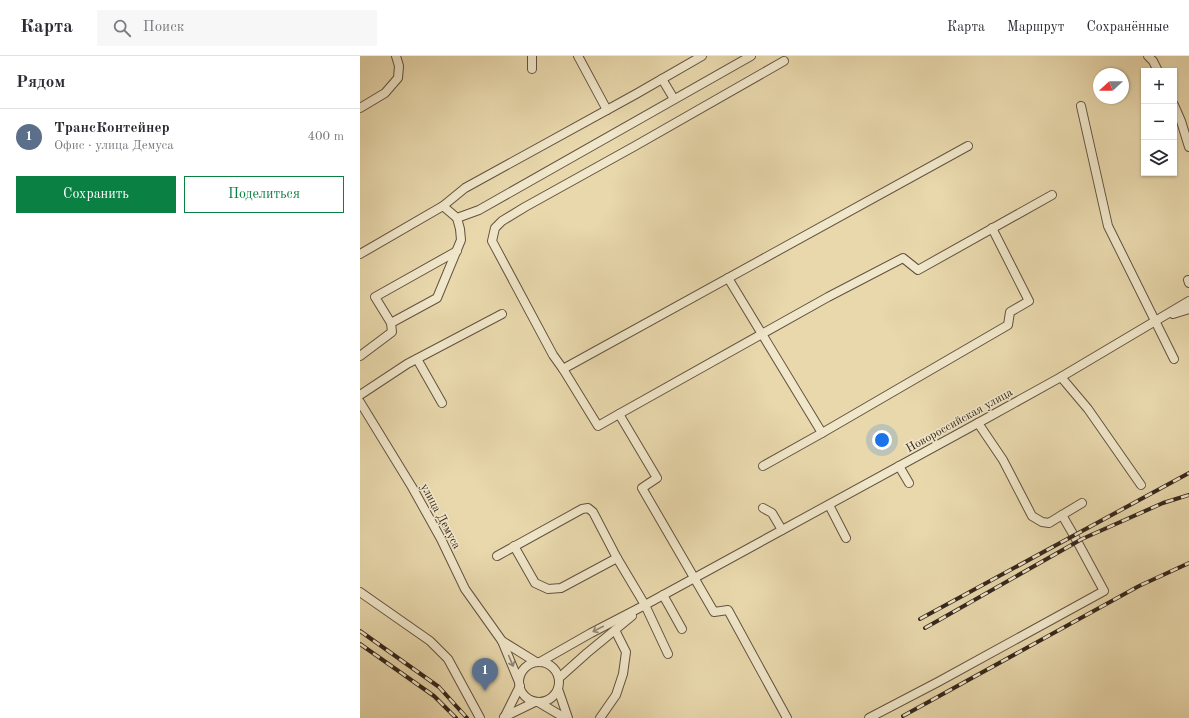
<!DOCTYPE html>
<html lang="ru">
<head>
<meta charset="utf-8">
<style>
  body { margin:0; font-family:"Old Standard TT",serif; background:#f7f7f7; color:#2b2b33 }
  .controls { position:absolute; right:12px; top:12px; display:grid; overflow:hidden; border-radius:0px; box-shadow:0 1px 3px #0004 }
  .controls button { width:36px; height:36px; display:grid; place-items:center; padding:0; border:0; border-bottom:1px solid #e1e1e2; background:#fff; color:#2b2b33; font:20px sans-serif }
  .compass { position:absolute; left:733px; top:12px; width:36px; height:36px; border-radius:50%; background:#fff; box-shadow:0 1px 3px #0004; rotate:249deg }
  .you { position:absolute; left:522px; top:384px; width:14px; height:14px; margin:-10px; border:3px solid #fff; border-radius:50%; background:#1a73e8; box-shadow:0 0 0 6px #1a73e833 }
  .badge { display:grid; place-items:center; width:26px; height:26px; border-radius:50%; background:#0b8043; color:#fff; font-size:13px; font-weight:700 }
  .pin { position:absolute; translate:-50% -33px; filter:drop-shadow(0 1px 2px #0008) }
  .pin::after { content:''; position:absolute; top:21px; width:14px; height:12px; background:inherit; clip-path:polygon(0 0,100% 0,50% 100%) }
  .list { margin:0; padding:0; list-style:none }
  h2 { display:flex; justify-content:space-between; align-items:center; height:52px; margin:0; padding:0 16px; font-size:17px }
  h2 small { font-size:13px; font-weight:400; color:#7c7c81 }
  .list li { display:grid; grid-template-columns:26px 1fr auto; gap:12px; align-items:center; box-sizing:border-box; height:56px; padding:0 16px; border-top:1px solid #e1e1e2 }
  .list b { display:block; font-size:15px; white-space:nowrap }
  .list p { margin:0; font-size:13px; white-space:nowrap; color:#7c7c81 }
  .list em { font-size:13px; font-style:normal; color:#7c7c81 }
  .actions { display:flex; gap:8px; padding:12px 16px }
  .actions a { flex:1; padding:9px 0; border:1px solid #0b8043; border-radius:0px; text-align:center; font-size:14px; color:#0b8043 }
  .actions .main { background:#0b8043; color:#fff }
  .icon { flex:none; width:22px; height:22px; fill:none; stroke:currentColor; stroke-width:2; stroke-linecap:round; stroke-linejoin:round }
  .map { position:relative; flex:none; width:829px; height:662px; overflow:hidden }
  header { display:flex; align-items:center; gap:24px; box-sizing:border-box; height:56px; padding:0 20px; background:#fff; border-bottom:1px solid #e1e1e2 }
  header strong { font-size:19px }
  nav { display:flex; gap:22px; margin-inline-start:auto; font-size:14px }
  .search { width:280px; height:36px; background:#f7f7f7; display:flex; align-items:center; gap:10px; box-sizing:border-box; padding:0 14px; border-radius:0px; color:#7c7c81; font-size:15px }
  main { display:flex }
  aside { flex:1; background:#fff }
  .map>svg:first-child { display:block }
</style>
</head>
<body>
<header>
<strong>Карта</strong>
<div class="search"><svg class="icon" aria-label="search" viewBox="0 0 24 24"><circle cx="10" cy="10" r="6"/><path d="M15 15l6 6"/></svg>Поиск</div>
<nav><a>Карта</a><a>Маршрут</a><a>Сохранённые</a></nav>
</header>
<main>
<aside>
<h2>Рядом<small></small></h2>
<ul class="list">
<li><span class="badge" style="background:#5c6f8a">1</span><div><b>ТрансКонтейнер</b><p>Офис · улица Демуса</p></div><em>400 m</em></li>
</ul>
<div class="actions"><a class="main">Сохранить</a><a>Поделиться</a></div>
</aside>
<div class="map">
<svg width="829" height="662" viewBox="0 0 829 662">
  <rect width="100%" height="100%" fill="#e8d8ac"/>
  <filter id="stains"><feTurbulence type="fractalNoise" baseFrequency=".005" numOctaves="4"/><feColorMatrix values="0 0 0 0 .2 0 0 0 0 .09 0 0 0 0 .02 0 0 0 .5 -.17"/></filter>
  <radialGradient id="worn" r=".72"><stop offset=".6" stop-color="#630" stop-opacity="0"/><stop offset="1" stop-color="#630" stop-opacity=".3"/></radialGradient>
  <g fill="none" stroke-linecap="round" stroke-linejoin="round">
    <defs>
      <g id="minor">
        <polyline points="172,0 172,13"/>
        <polyline points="218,0 247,54"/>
        <polyline points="788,0 793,5 798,15"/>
        <polyline points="424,5 275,90 165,151 142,165 135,172 132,185 193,299 203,313 238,370 259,358 297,422 282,432 354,556 368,554 427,662"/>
        <polyline points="302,23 314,43"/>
        <polyline points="814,49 821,65 829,91"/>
        <polyline points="721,50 748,170 814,303"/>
        <polyline points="0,52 25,37 38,22 39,10 36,0"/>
        <polyline points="83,150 97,162 119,154 391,0"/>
        <polyline points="0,198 83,150 105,132 276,38 342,0"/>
        <polyline points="368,222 462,377"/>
        <polyline points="828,224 829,227"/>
        <polyline points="813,258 829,253"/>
        <polyline points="31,267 15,241 97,195"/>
        <polyline points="0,300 32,276 31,267 77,242 101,184 100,173 97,162"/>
        <polyline points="57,303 82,347"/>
        <polyline points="203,313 608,90"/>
        <polyline points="701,321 728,353 781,429"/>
        <polyline points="0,339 47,308 142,258"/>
        <polyline points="0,346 52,431 81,483 105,533 142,585 159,626"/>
        <polyline points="259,358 468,241 543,202 558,214 692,139"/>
        <polyline points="618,367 643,404 672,460 682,466 689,467 702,459"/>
        <polyline points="403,410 462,377 648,269 650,256 669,245 632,172"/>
        <polyline points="539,410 549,427"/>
        <polyline points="469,449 486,482"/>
        <polyline points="403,452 412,457 422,474"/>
        <polyline points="154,490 175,527 188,533 201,532 257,502"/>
        <polyline points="137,500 222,453 228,452 233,456 257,502 285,549 308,598"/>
        <polyline points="0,536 70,585 88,603 120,662"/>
        <polyline points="303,539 322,573"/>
        <polyline points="142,585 176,606"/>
        <circle cx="179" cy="626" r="20"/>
        <polyline points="180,606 231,577 285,549 618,367 701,321 829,245"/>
        <polyline points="199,622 227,597 272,560"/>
        <polyline points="198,633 208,662"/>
        <polyline points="178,646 205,662"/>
        <polyline points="144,661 175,646"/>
        <polyline points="144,662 160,630"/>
        <polyline points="240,662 256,639 263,618 266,596 255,574"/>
        <polyline points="509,662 578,626 744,535 717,485 702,459 722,447"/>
      </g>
    </defs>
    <!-- minor casing -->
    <use href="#minor" stroke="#625240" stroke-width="10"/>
    <!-- minor -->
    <use href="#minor" stroke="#f0e6c9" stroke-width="8"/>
    <defs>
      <g id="rail">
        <polyline points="560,563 829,417"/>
        <polyline points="565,572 722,483 803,447 829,439"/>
        <polyline points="0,575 79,631 107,662"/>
        <polyline points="0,588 74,640 96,662"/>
        <polyline points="543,660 779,530 829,507"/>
      </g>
    </defs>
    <!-- rail casing -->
    <use href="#rail" stroke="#35261c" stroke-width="4"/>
    <!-- rail -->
    <use href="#rail" stroke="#f0e6c9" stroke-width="2.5" stroke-dasharray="8" stroke-linecap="butt"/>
  </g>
  <!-- one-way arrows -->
  <defs><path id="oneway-shaft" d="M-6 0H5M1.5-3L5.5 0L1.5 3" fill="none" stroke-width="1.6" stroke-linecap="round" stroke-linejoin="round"/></defs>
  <g stroke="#928672">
    <use href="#oneway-shaft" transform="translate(238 573) rotate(153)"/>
    <use href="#oneway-shaft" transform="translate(151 605) rotate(67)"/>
  </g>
  <g text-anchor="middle" stroke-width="3" stroke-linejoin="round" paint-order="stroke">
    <!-- street labels -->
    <g font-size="12" fill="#35261c" stroke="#f0e6c9">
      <text transform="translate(599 364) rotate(-29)" y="4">Новороссийская улица</text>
      <text transform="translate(81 460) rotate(62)" y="4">улица Демуса</text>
    </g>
  </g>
  <rect width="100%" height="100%" filter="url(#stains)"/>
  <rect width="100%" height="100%" fill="url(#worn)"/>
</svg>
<div class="controls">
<button>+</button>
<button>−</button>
<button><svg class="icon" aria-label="layers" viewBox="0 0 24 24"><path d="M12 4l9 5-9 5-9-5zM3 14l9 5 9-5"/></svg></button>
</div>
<svg class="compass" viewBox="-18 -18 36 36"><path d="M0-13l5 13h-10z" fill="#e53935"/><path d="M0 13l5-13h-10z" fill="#7c7c81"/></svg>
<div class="you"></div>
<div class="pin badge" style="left:125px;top:635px;background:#5c6f8a">1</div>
</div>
</main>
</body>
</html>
